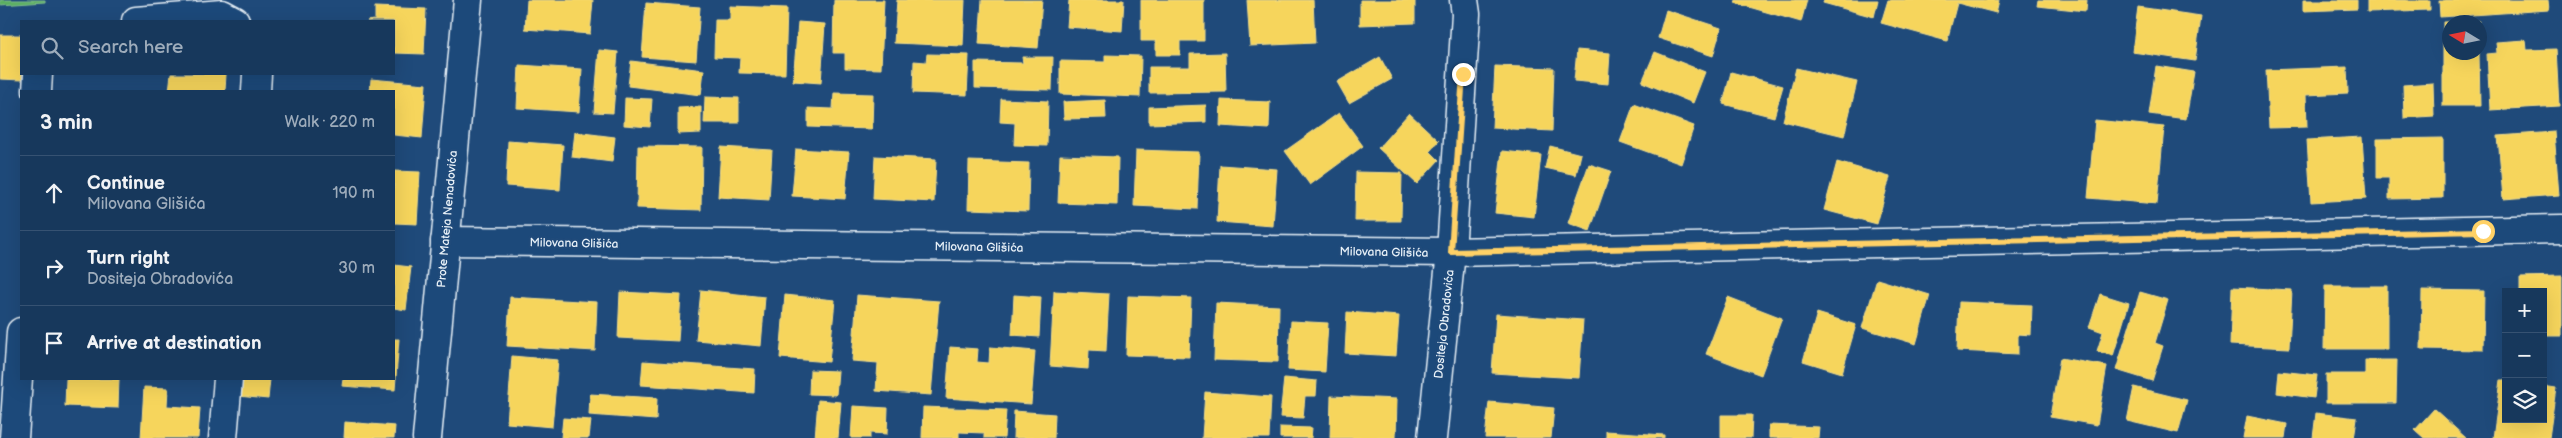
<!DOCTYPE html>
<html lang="en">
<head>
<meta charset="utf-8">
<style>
  body { margin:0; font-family:"Balsamiq Sans",sans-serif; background:#203f62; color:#f1f3f6 }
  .controls { position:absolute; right:15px; bottom:15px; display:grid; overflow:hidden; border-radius:0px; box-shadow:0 5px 20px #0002 }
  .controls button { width:45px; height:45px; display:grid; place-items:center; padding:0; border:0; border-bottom:1px solid #365272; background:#17385c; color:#f1f3f6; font:25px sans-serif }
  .compass { position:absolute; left:2442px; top:15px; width:45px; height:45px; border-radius:50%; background:#17385c; box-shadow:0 5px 20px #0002; rotate:280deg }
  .stop { position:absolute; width:15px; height:15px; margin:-11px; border:4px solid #ffd166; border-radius:50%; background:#fff }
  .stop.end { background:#ffd166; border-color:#fff; box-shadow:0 1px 5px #0008 }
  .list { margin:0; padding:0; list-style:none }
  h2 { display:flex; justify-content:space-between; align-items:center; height:65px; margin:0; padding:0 20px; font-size:21px }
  h2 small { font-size:16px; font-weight:400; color:#9eacbb }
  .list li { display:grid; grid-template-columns:32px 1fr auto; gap:15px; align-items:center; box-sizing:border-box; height:75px; padding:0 20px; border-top:1px solid #365272 }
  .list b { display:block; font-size:19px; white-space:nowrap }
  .list p { margin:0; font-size:16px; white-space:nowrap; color:#9eacbb }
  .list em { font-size:16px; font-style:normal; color:#9eacbb }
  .icon { flex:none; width:28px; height:28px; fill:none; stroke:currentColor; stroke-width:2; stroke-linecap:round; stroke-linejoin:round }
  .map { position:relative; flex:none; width:2562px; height:438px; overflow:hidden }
  .search { position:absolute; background:#17385c; box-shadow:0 5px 20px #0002; left:20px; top:20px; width:375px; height:55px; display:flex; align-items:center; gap:12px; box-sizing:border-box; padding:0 18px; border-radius:0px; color:#9eacbb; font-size:19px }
  .panel { position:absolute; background:#17385c; box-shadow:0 5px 20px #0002; left:20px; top:90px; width:375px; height:290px; border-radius:0px }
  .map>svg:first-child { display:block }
</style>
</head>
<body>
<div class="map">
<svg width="2562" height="438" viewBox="0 0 2562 438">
  <rect width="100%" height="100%" fill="#1f4a7a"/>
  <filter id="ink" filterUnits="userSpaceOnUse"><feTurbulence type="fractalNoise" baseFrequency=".02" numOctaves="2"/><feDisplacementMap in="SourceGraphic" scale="10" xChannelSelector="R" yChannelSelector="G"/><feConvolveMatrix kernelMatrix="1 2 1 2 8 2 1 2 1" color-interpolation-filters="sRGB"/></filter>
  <g filter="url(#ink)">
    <!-- homes -->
    <g fill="#f6d55c" stroke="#f2dd8b">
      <polygon points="527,0 593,0 590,34 525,29"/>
      <polygon points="834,0 884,0 881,69 845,68 845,53 833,53"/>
      <polygon points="897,0 965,0 963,46 894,43"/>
      <polygon points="982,0 1042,0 1038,48 979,44"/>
      <polygon points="1069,0 1124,0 1122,31 1067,27"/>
      <polygon points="1141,0 1204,0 1204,41 1180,41 1180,55 1156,55 1156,41 1141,41"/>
      <polygon points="1247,0 1313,0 1315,43 1250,46"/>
      <polygon points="1360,0 1415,0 1415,23 1360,25"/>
      <polygon points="1736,0 1807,0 1801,22 1735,3"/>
      <polygon points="1824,0 1878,0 1874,17 1823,3"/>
      <polygon points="1888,0 1999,0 1996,13 1957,3 1947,41 1881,23"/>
      <polygon points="2038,0 2087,0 2086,11 2037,6"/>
      <polygon points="2303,0 2357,0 2357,9 2303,11"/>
      <polygon points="2367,0 2430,0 2430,10 2367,12"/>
      <polygon points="2439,0 2548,0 2549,10 2440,17"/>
      <polygon points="646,3 700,7 696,61 642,57"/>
      <polygon points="730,6 787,8 785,74 739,73 740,58 714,57 715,20 730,20"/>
      <polygon points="375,7 426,9 424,54 394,53 394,21 367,21 375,20"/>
      <polygon points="2138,7 2201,16 2195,61 2132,52"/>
      <polygon points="1666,10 1721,28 1713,56 1658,38"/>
      <polygon points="2479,21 2479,22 2450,22 2450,52 2479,52 2480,106 2443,106 2443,22"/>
      <polygon points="798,22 825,24 821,83 793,81"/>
      <polygon points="0,35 21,35 22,80 0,79"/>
      <polygon points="2526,40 2527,50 2556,49 2559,106 2490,110 2487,54 2497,53 2496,42"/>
      <polygon points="599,50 618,52 613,113 594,112"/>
      <polygon points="1577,50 1610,53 1608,84 1574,81"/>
      <polygon points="1655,52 1705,72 1693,103 1642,82"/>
      <polygon points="1225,53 1226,92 1149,93 1149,67 1190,67 1190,54"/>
      <polygon points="927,54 969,55 967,95 913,93 914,61 926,62"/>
      <polygon points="1105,55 1141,56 1140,97 1060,94 1060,61 1105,62"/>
      <polygon points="1022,57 1053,57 1052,90 975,88 975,62 1023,63"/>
      <polygon points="1380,57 1392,79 1349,103 1337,82"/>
      <polygon points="631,61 704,70 701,95 628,86"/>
      <polygon points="519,65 582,69 579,112 517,108"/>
      <polygon points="1495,66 1554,68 1552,131 1492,128"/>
      <polygon points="2156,66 2194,72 2186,119 2149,114"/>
      <polygon points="2347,67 2348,93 2306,95 2307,127 2269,128 2266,70"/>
      <polygon points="1796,68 1857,82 1844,136 1783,121"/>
      <polygon points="1731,72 1783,86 1774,117 1723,104"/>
      <polygon points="171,74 226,74 225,91 169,91"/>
      <polygon points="371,79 426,84 422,138 394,135 394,91 370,91"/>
      <polygon points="2433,83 2434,116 2404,118 2403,85"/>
      <polygon points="834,93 873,94 872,129 808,127 808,108 833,109"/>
      <polygon points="705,97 739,98 739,123 704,123"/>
      <polygon points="625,98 652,99 650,127 624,125"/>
      <polygon points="1001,99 1048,101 1047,146 1014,145 1015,123 1000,122"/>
      <polygon points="1105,100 1106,118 1064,119 1063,102"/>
      <polygon points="1221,100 1270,102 1269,129 1220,126"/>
      <polygon points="1634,104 1694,126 1681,164 1620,142"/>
      <polygon points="1206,105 1206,122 1149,124 1149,107"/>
      <polygon points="701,107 701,133 678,134 678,108"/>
      <polygon points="1339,113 1363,146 1310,185 1285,151"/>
      <polygon points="1409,113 1439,141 1430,151 1439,160 1417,184 1378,148"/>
      <polygon points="2095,120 2164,127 2157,204 2088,198"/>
      <polygon points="575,132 615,137 612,162 572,157"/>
      <polygon points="2554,132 2559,195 2503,199 2498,136"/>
      <polygon points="2362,137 2366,199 2311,202 2307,140"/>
      <polygon points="2443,138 2443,198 2389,199 2389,178 2377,178 2377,139"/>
      <polygon points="508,141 563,145 560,190 506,186"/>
      <polygon points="638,146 702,147 701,210 637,208"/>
      <polygon points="1550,146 1581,154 1576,175 1545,168"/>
      <polygon points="721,147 772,150 769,200 718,197"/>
      <polygon points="796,149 849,152 845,199 792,196"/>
      <polygon points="1136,150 1199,152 1197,209 1134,206"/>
      <polygon points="1502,151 1541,155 1534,217 1495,213"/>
      <polygon points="1060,155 1118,157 1117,205 1058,203"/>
      <polygon points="875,156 936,159 934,202 873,199"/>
      <polygon points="969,161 1029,163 1028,211 968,209"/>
      <polygon points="1837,162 1890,177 1877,224 1824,210"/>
      <polygon points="1589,164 1611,171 1590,231 1568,223"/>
      <polygon points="1220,165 1277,169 1273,226 1217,222"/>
      <polygon points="394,171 420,172 417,224 394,223"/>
      <polygon points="1356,172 1402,173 1401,221 1355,221"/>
      <polygon points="394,265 411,267 406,310 394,308"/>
      <polygon points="2562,276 2562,336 2543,336 2543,292 2520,292 2520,277"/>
      <polygon points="1877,279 1930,295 1916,344 1862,328"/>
      <polygon points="2325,286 2387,286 2387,349 2324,349"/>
      <polygon points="2232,287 2292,290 2289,348 2230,345"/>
      <polygon points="701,290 765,297 761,346 696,340"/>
      <polygon points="2422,290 2484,291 2483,350 2421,349"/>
      <polygon points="1054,291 1109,294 1106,351 1089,350 1088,369 1050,366"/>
      <polygon points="620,292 681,295 678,341 618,338"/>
      <polygon points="2140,292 2168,300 2155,343 2163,346 2152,381 2116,370"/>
      <polygon points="2100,294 2129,303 2113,356 2097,351 2103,332 2089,327"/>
      <polygon points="785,295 835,300 829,362 780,358"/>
      <polygon points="857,295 939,301 931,395 876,391 878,363 852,361"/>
      <polygon points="1014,295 1041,297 1039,337 1012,335"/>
      <polygon points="1128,296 1191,298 1189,357 1126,355"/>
      <polygon points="510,297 597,302 595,351 507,346"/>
      <polygon points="1728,297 1782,318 1761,375 1706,354"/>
      <polygon points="1959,302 2032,305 2031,335 2018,334 2018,354 1957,351"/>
      <polygon points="1216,303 1279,306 1278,362 1214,360"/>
      <polygon points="1347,312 1399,316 1396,356 1345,353"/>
      <polygon points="1817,313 1856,325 1842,373 1803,361"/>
      <polygon points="1496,314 1583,320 1579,378 1492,373"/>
      <polygon points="1291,321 1328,323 1325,372 1288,370"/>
      <polygon points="394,339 399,339 395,390 342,386 343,379 394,379"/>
      <polygon points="950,347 978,349 977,362 989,363 990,347 1035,351 1031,404 946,398"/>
      <polygon points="512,356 558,360 552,427 507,423"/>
      <polygon points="2060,358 2107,366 2097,425 2050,417"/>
      <polygon points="2365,360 2397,360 2396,403 2326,403 2326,374 2365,374"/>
      <polygon points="643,361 755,369 754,393 641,385"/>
      <polygon points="810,370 838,371 836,395 809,394"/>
      <polygon points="2279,371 2317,375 2314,398 2277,393"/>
      <polygon points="1284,378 1317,381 1316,396 1305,396 1303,418 1280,417"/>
      <polygon points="66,379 119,379 118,408 65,406"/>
      <polygon points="240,379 270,379 268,399 238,396"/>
      <polygon points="2501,380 2506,380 2506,419 2543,419 2543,386 2556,388 2549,438 2493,438"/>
      <polygon points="144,387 168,388 167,406 200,408 198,438 141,438"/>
      <polygon points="2134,387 2187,400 2178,433 2127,421"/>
      <polygon points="1205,392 1271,397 1269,438 1202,438"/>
      <polygon points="590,394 657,398 656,420 589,415"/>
      <polygon points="1331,396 1397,399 1396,438 1330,438"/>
      <polygon points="818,400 841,402 838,438 815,438"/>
      <polygon points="1489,402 1554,408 1551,438 1485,438"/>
      <polygon points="853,406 888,408 887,434 870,433 870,438 851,438"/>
      <polygon points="923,407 1006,410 1004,438 984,438 984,433 959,432 959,438 922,438"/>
      <polygon points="2434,409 2466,438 2424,438 2415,430"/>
      <polygon points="1014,411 1055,414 1054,438 1013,438"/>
      <polygon points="2316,413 2357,418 2354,438 2313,438"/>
      <polygon points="1721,415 1752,415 1751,438 1721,438"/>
      <polygon points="2247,416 2287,424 2285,438 2243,438"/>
      <polygon points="563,418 591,420 589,438 561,438"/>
      <polygon points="345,422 395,426 394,438 344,438"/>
      <polygon points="1769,425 1819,427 1818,438 1769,438"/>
      <polygon points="1280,427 1312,428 1311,438 1280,438"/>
      <polygon points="1606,431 1664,435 1664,438 1606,438"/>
    </g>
    <!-- public -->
    <polygon fill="#5aae61" stroke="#85c28e" points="0,0 45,0 45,2 0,5"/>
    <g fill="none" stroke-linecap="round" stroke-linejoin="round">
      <defs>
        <g id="minor">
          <polyline points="136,21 222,14 235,21"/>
          <polyline points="37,91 38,74"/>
          <polyline points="256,91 257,74"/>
          <polyline points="445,241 1451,252 2562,229"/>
          <polyline points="14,438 21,332"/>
          <polyline points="223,438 228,379"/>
          <polyline points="427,438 468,0"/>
          <polyline points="1432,438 1451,252 1466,14 1464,0"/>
        </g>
      </defs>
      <!-- minor casing -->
      <use href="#minor" stroke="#e8f1f8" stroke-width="31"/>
      <!-- minor -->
      <use href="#minor" stroke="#1f4a7a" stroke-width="28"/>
    </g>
  </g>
  <g fill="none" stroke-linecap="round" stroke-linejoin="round" filter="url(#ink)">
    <!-- route -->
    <polyline stroke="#ffd166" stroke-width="6" points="1463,74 1451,252 2483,231"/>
  </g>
  <g text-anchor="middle" stroke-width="5" stroke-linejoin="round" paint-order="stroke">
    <!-- street labels -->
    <g font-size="12" fill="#e8f1f8" stroke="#1f4a7a">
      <text transform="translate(447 219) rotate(-85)" y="4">Prote Mateja Nenadovića</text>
      <text transform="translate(574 243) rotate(1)" y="4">Milovana Glišića</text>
      <text transform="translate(979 247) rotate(1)" y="4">Milovana Glišića</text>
      <text transform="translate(1384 252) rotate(1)" y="4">Milovana Glišića</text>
      <text transform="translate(1444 324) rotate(-84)" y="4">Dositeja Obradovića</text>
    </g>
  </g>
</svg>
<div class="controls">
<button>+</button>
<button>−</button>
<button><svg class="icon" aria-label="layers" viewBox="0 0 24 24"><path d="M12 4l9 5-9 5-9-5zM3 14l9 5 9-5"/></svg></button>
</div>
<svg class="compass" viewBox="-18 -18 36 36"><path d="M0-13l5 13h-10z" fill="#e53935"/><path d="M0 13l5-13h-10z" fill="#9eacbb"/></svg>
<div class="stop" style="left:2483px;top:231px"></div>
<div class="stop end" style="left:1463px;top:74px"></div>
<div class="search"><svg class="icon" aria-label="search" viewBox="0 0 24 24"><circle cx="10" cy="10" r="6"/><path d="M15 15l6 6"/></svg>Search here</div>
<section class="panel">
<h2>3 min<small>Walk · 220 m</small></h2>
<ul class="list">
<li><svg class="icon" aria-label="ahead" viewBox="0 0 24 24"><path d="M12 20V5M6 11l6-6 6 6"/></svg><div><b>Continue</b><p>Milovana Glišića</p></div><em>190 m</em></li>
<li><svg class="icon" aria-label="right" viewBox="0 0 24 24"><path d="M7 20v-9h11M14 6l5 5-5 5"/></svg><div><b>Turn right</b><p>Dositeja Obradovića</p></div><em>30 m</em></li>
<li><svg class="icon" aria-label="arrive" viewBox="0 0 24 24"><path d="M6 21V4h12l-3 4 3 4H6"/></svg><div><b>Arrive at destination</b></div></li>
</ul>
</section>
</div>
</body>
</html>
